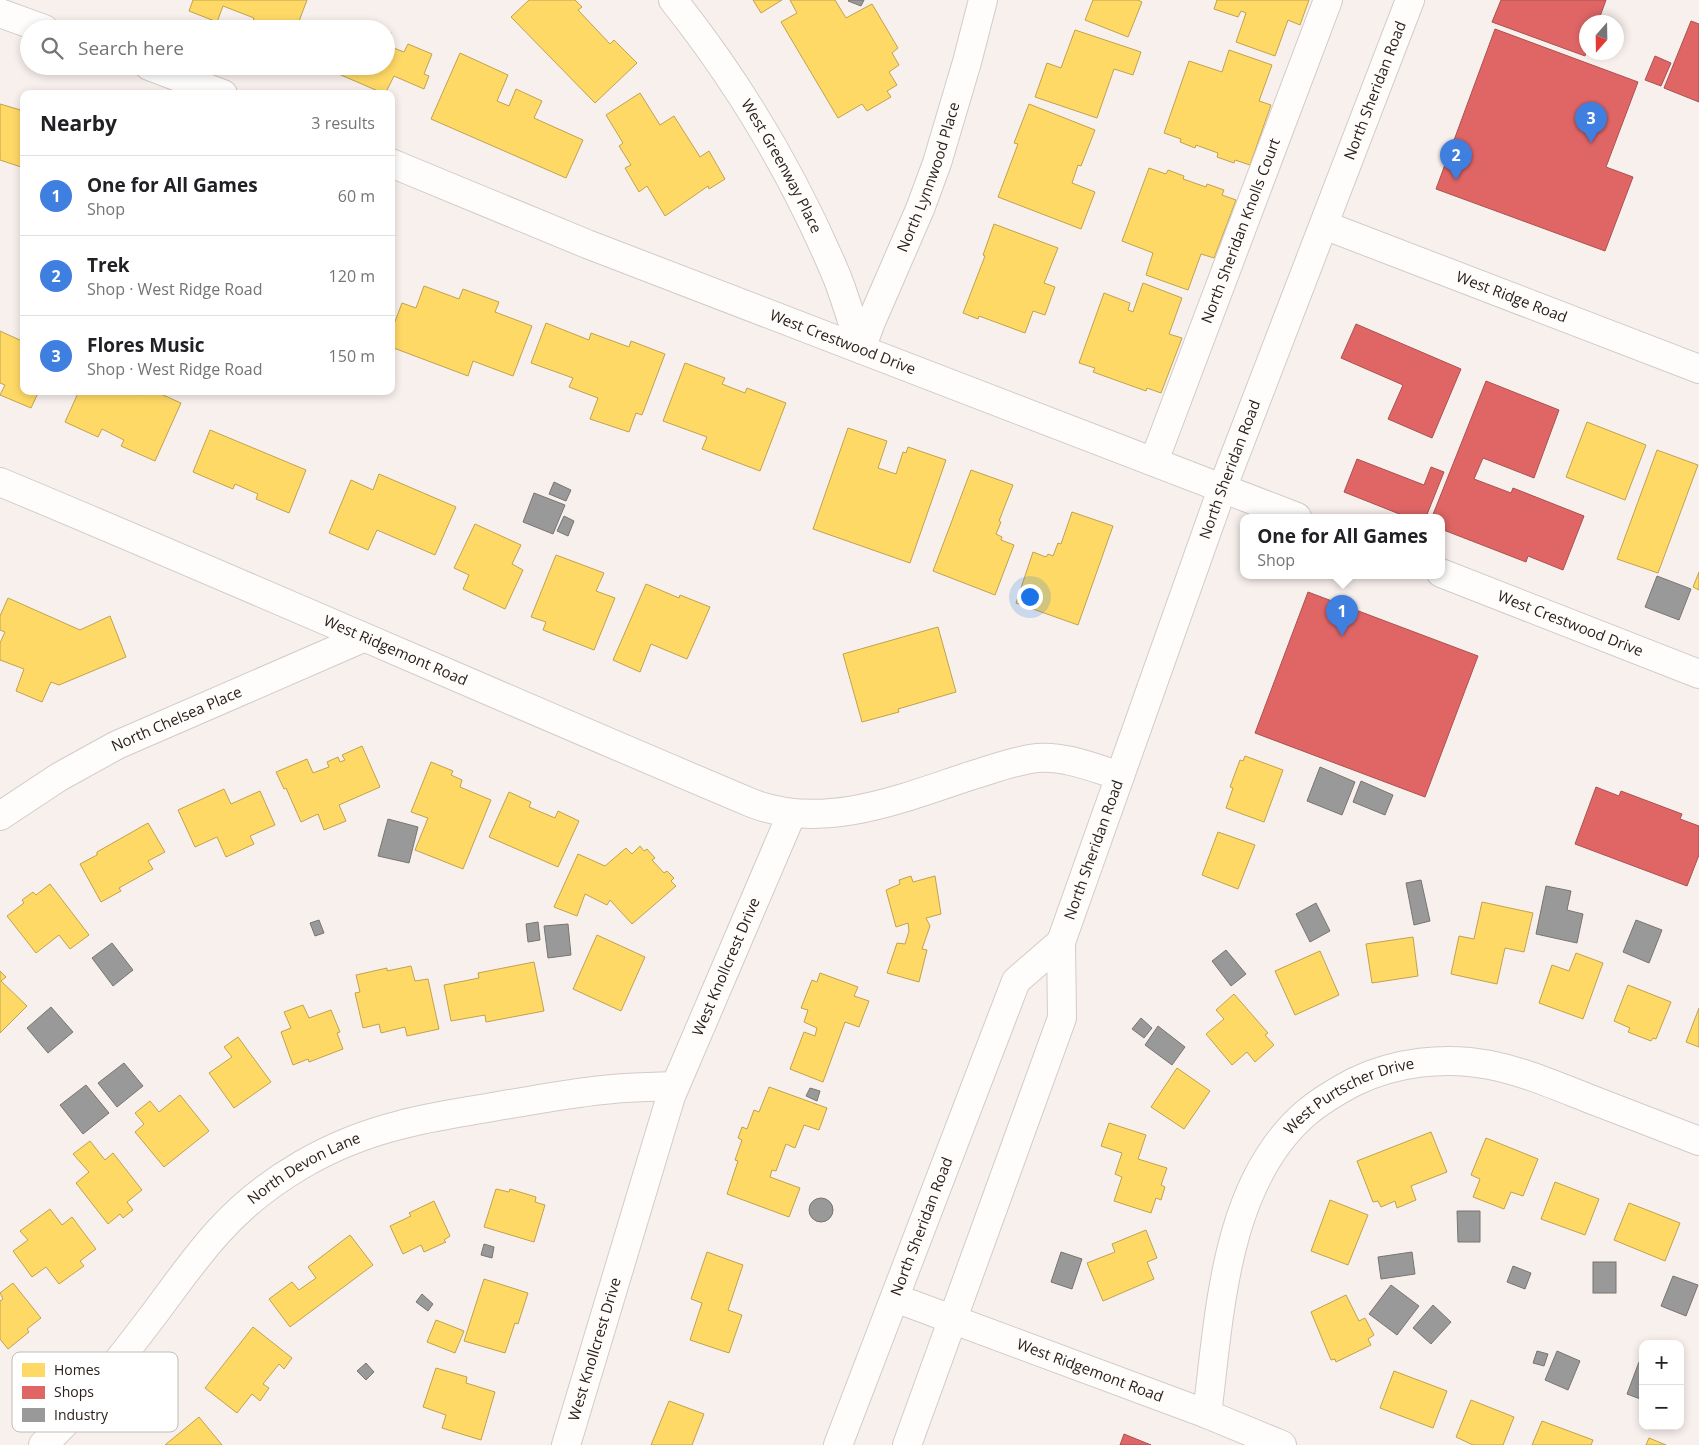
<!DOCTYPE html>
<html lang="en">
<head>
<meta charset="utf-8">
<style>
  body { margin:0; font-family:"Open Sans",sans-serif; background:#f2f2f2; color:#202124 }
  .controls { position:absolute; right:15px; bottom:15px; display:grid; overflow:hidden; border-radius:10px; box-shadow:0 2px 8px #0003 }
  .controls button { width:45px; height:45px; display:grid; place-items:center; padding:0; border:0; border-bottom:1px solid #e0e0e0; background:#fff; color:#202124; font:25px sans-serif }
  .compass { position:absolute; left:1579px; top:15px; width:45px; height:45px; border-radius:50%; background:#fff; box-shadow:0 2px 8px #0003; rotate:200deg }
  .you { position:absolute; left:1029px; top:596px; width:18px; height:18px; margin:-12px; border:4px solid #fff; border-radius:50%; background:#1a73e8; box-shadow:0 0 0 8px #1a73e833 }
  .badge { display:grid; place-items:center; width:32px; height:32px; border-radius:50%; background:#b45309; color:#fff; font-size:16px; font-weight:700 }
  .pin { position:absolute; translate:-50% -41px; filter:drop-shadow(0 1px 2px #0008) }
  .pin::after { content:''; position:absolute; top:26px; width:18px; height:15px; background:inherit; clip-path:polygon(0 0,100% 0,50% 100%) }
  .popup { position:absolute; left:1240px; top:514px; width:205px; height:65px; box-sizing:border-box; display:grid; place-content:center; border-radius:10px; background:#fff; filter:drop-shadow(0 1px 4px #0005); font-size:16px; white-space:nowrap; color:#757577 }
  .popup b { font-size:19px; color:#202124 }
  .popup::after { content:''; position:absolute; left:50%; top:100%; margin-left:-10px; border:10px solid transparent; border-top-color:#fff }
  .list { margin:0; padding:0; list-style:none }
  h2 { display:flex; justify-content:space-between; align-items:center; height:65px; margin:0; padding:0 20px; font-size:21px }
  h2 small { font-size:16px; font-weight:400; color:#757577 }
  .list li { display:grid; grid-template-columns:32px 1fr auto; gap:15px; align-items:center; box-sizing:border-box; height:80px; padding:0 20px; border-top:1px solid #e0e0e0 }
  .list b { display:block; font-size:19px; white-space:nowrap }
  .list p { margin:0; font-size:16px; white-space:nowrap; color:#757577 }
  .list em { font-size:16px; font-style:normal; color:#757577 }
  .icon { flex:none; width:28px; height:28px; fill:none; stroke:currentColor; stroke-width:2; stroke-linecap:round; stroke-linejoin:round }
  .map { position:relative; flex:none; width:1699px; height:1445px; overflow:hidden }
  .search { position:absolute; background:#fff; box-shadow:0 2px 8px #0003; left:20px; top:20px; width:375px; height:55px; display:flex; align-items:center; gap:12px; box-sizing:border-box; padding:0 18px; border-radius:28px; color:#757577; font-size:19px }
  .panel { position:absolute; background:#fff; box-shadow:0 2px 8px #0003; left:20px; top:90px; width:375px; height:305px; border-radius:10px }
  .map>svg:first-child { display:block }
</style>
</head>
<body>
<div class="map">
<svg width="1699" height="1445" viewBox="0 0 1699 1445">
  <rect width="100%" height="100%" fill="#f8f0ed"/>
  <!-- homes -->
  <g fill="#ffd966" stroke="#c0a24f">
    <polygon points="193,0 307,0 296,29 250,29 254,18 223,6 217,22 189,11"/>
    <polygon points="529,0 575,0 582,7 578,10 610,44 614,40 637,63 595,103 511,17"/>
    <polygon points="753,0 782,0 761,13"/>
    <polygon points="790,0 835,0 846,18 872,4 898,48 892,53 899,65 889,72 897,85 887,91 891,97 867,111 862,104 838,118 781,22 797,13"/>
    <polygon points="1093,0 1138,0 1142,2 1128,37 1085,20"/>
    <polygon points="1217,0 1309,0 1300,25 1288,20 1275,56 1236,42 1246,13 1241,11 1238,17 1214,9"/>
    <polygon points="1075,30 1141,52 1133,75 1114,69 1097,118 1035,97 1047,63 1061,68"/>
    <polygon points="386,31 391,33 386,45 404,52 408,44 432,54 424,74 429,76 424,89 394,76 385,94 327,69 328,66 386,66"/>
    <polygon points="1229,50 1272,65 1259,101 1271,105 1250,165 1235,160 1234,163 1217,157 1218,153 1196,145 1195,148 1180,142 1181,139 1164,133 1189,61 1222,72"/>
    <polygon points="460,53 508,75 497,101 509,106 516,89 542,101 534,118 583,140 566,178 431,119"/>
    <polygon points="640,93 660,125 674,116 700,157 709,151 725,179 709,189 708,186 665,216 647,186 639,192 625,168 631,165 619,146 623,143 606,115"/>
    <polygon points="0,104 24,111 24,168 0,160"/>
    <polygon points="1029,104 1095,130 1081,166 1078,165 1072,183 1095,192 1081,229 998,197 1018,144 1014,143"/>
    <polygon points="1149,168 1166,174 1168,170 1184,176 1183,179 1206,187 1207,184 1224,190 1222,195 1236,200 1214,258 1201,254 1188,290 1146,275 1153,253 1122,241"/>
    <polygon points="994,224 1058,248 1044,283 1055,287 1045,315 1033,311 1025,333 979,316 978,319 963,313 985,256 983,255"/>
    <polygon points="1143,283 1182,298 1169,334 1182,338 1161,393 1147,388 1146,391 1093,372 1095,368 1079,363 1104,293 1130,303 1128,310 1133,312"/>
    <polygon points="424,286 459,299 463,289 499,302 495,312 532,326 513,376 473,361 468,376 391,347 391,332 402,303 416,308"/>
    <polygon points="546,323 589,340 591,333 629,347 631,341 665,354 642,415 636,413 629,432 590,419 598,398 569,387 573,378 531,363"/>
    <polygon points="0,331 24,342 24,391 39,391 31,408 0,395 5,385 0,383"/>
    <polygon points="685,363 725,378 722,384 745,393 747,388 786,403 760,471 702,449 707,437 663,421"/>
    <polygon points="79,391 135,391 143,395 144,391 154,391 181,403 155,461 121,446 124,440 102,429 98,437 65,422"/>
    <polygon points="1587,422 1646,445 1625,500 1566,477"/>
    <polygon points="848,428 887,441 878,468 896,474 903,452 906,453 908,447 946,460 910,563 813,529"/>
    <polygon points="210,430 306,470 289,513 256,499 258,494 235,484 233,489 193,472"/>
    <polygon points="1657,450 1698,465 1658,573 1617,559"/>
    <polygon points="971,470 1013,485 999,521 1001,522 996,534 1002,537 1001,540 1014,545 995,595 933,571"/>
    <polygon points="379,474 456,507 435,555 377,530 368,550 329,533 351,480 373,490"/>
    <polygon points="1072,512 1113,526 1078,625 1016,603 1033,552 1046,557 1048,554 1053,556 1058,543 1061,544"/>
    <polygon points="475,524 521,545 512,564 523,570 505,609 463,589 469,575 454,568"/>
    <polygon points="556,555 604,573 596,591 615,598 594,650 543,630 546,622 531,617"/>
    <polygon points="1699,572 1699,590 1693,587"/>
    <polygon points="646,584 679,598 680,595 710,607 687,659 651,644 640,672 613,660"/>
    <polygon points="8,598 80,630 110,616 126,657 59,685 51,682 42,702 16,691 24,669 0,660 0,643 5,632 0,630 0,616"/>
    <polygon points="938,627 956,692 898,709 899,712 862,722 843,654"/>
    <polygon points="362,746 380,787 339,805 346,821 324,830 318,814 301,822 286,788 284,789 276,772 307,759 313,773 329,767 327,762 338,757 340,762 345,760 342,755"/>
    <polygon points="1245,756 1283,770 1264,822 1226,808 1233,788 1230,787 1240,760 1243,761"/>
    <polygon points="431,762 453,771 451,775 462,780 460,787 491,800 463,869 415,850 428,818 411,812"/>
    <polygon points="224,789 231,804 260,791 275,825 250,836 254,844 226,857 217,837 195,847 178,810"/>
    <polygon points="509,792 531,802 529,807 555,818 558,811 579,821 558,867 489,837"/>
    <polygon points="148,823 165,852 148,861 153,869 119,888 121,891 101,902 80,864 97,855 97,852"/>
    <polygon points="1218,832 1255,845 1238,889 1202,875"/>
    <polygon points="640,846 644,851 647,849 655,858 652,860 664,873 667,871 674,878 671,881 676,886 632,924 610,900 607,905 585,894 577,916 554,907 578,854 605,866 626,848 632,854"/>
    <polygon points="911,876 913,882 935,876 941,914 926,918 930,926 922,949 927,950 919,982 887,973 897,943 905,944 909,931 908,923 896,927 886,890 900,884 899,880"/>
    <polygon points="50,884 89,935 70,949 59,935 36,953 7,916 24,903 22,900 33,892 36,895"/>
    <polygon points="1482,902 1533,913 1524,952 1505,948 1497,984 1451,974 1459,936 1474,939"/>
    <polygon points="597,935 645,957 621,1011 573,989"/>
    <polygon points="1413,937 1418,976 1372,983 1366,944"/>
    <polygon points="1320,951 1339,995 1295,1015 1275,971"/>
    <polygon points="1576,953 1603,963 1583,1019 1539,1003 1552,965 1569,971"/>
    <polygon points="534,962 544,1011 486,1022 485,1015 451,1021 444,985 479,978 478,973"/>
    <polygon points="411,966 415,981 428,979 439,1029 407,1036 405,1027 381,1033 379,1024 363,1028 355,993 360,992 356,975 387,968 387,971"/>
    <polygon points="0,971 6,977 1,981 27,1006 0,1033"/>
    <polygon points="820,973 858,987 854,996 869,1001 859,1027 845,1022 823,1082 790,1069 804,1032 815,1036 817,1028 804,1022 808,1010 801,1008 812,980 817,982"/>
    <polygon points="1628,985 1671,1002 1656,1039 1653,1038 1651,1041 1628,1032 1630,1028 1614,1021"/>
    <polygon points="1234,994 1268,1033 1265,1035 1274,1045 1255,1062 1247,1052 1232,1065 1206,1034 1224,1019 1216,1010"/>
    <polygon points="303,1005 309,1018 331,1010 340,1032 337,1033 343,1049 309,1062 308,1059 293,1065 281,1032 291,1028 284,1012"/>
    <polygon points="1699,1008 1699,1047 1686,1042"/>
    <polygon points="238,1037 271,1082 234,1108 209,1073 232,1057 224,1047"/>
    <polygon points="1177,1068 1210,1091 1184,1129 1151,1107"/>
    <polygon points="769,1087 827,1108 819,1130 804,1125 795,1148 786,1144 776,1171 772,1170 770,1177 800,1188 789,1217 727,1194 738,1161 735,1160 742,1140 738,1138 742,1127 747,1129 754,1110 759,1112"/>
    <polygon points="180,1095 209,1131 164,1167 135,1132 144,1124 135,1113 150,1101 159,1112"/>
    <polygon points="1109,1123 1146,1135 1138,1159 1167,1168 1161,1185 1165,1187 1161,1200 1156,1198 1151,1213 1114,1201 1122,1177 1115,1174 1122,1153 1101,1146"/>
    <polygon points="1431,1132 1447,1172 1411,1186 1416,1200 1397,1208 1395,1201 1381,1207 1378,1201 1373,1202 1357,1161"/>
    <polygon points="1486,1138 1538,1159 1523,1196 1511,1192 1504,1209 1473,1197 1480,1179 1471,1175"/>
    <polygon points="90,1141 105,1160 113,1153 142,1190 127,1202 133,1210 123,1218 120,1214 108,1224 76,1183 89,1172 73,1154"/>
    <polygon points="1555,1182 1599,1199 1585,1235 1541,1219"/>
    <polygon points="496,1189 509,1192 510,1189 536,1197 535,1202 545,1205 534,1242 484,1227"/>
    <polygon points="1330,1200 1368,1215 1348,1265 1311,1251"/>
    <polygon points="434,1201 450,1236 444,1240 446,1242 424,1252 421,1245 403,1254 390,1226 411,1216 409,1213"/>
    <polygon points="1629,1203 1680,1223 1665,1261 1614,1240"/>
    <polygon points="50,1209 62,1225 72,1217 96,1249 80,1261 84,1266 59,1284 46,1267 32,1277 13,1251 28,1240 20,1231"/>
    <polygon points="1146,1230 1157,1258 1147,1262 1154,1279 1103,1301 1087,1263 1115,1252 1112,1244"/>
    <polygon points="350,1235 373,1265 290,1327 269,1299 292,1282 299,1290 316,1278 308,1267"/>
    <polygon points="707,1252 743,1265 728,1310 742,1315 729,1353 690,1340 702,1303 691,1299"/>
    <polygon points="484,1279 528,1293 518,1324 515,1323 505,1353 464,1341"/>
    <polygon points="13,1283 41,1318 27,1329 29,1332 8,1349 0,1339 0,1301 3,1299 0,1293"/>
    <polygon points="1346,1295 1359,1321 1365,1318 1374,1335 1368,1339 1371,1345 1336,1362 1335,1359 1331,1360 1311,1312"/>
    <polygon points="436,1320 464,1331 455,1353 427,1342"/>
    <polygon points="253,1327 292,1358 284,1369 279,1364 263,1384 269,1388 260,1401 252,1394 237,1413 205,1388"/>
    <polygon points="436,1368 467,1377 466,1383 495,1392 481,1440 442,1428 446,1415 423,1407"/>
    <polygon points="1394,1371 1447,1391 1433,1428 1380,1408"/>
    <polygon points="1471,1400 1514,1417 1503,1445 1473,1445 1456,1437"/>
    <polygon points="669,1401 704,1414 692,1445 651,1445"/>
    <polygon points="199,1417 222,1445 165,1445"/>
    <polygon points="1542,1421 1593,1440 1591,1445 1532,1445"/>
    <polygon points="1649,1438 1666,1445 1646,1445"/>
  </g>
  <!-- shops -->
  <g fill="#e06666" stroke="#aa514f">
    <polygon points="1501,0 1606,0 1598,22 1586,22 1586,52 1585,56 1492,22"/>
    <polygon points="1691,21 1699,24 1699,102 1664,88"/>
    <polygon points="1495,29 1638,82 1606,167 1633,177 1605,251 1436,189"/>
    <polygon points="1655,56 1671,63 1661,86 1645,80"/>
    <polygon points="1356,324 1461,369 1432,438 1388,419 1403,385 1341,358"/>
    <polygon points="1486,381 1559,410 1534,478 1483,458 1474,479 1511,493 1513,488 1584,516 1563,570 1528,556 1526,562 1441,529 1441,517 1432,517"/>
    <polygon points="1357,459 1424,485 1431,467 1444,472 1426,517 1407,517 1344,492"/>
    <polygon points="1308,592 1478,656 1425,797 1255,733"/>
    <polygon points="1596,787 1619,796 1621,791 1682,814 1680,819 1699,826 1699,855 1687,886 1575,844"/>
    <polygon points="1124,1434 1151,1445 1120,1445"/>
  </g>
  <!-- industry -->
  <g fill="#999" stroke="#787573">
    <polygon points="849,0 864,0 861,6 848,1"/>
    <polygon points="554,482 571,490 566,501 549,494"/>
    <polygon points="534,493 565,505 553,534 523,522"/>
    <polygon points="564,516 574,521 568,536 557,531"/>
    <polygon points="1657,576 1691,589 1679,620 1645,607"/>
    <polygon points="1320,767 1355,782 1342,815 1307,801"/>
    <polygon points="1361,781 1393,795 1385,815 1353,802"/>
    <polygon points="388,819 418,827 409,863 378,856"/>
    <polygon points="1421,880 1430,921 1414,925 1406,883"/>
    <polygon points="1546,886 1571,891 1567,910 1583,914 1577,943 1536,934"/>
    <polygon points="1316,903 1330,931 1310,942 1296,914"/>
    <polygon points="319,920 324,933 315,936 310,923"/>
    <polygon points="1636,920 1662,930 1649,963 1623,952"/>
    <polygon points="538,922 540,940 528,942 526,924"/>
    <polygon points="568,924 571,955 548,958 544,926"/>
    <polygon points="112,943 133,970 113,986 92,958"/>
    <polygon points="1226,950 1246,974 1231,986 1212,961"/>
    <polygon points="51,1007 73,1032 48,1053 27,1028"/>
    <polygon points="1141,1018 1152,1028 1144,1038 1132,1029"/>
    <polygon points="1158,1026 1185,1047 1172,1065 1145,1045"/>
    <polygon points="124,1063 143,1086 117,1107 98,1083"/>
    <polygon points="86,1085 109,1113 83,1134 60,1105"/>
    <polygon points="810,1088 820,1091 817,1101 806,1096"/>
    <circle cx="821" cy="1210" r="12"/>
    <polygon points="1457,1211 1480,1211 1480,1242 1458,1242"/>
    <polygon points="484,1244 494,1247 492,1258 481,1255"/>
    <polygon points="1061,1252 1082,1259 1072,1289 1051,1282"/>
    <polygon points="1412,1252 1415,1274 1381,1279 1378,1257"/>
    <rect x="1593" y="1262" width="23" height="31"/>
    <polygon points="1513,1266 1531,1273 1525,1289 1507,1282"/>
    <polygon points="1673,1276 1698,1285 1686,1316 1661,1306"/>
    <polygon points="1391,1285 1419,1306 1397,1335 1369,1314"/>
    <polygon points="422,1294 433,1304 428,1311 416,1302"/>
    <polygon points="1433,1305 1451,1322 1431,1344 1413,1328"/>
    <polygon points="1537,1351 1548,1354 1544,1366 1533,1363"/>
    <polygon points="1557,1351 1580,1361 1568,1390 1545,1380"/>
    <polygon points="1639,1362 1643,1363 1643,1400 1627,1394"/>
    <polygon points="366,1363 374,1372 366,1380 357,1371"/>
  </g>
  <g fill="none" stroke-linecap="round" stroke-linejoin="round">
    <defs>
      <g id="street">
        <path id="s1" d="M673,0C740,84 795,177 837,277C846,300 853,325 861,349"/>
        <polyline points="0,13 44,29"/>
        <polyline points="149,66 223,94"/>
        <path id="s2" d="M391,163L587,244L1297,517"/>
        <path id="s3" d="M1324,225L1699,369"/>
        <path id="s4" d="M861,349L871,322L920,209L937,163L967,62L983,0"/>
        <path id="s5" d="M1154,461L1328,0"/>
        <path id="s6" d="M0,482C252,587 502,698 754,804C828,831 905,797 976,774C996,768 1017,760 1038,758C1066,756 1094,768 1120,776"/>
        <path id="s7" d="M1441,573L1699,674"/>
        <path id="s8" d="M0,816L59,777L117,745L363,638"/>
        <path id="s9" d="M895,1298L1207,1414L1282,1445"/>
        <path id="s10" d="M1207,1414C1220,1314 1224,1184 1306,1113C1320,1101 1337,1091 1354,1082C1395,1062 1445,1056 1490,1065C1525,1072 1557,1086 1590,1099C1626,1113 1663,1127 1699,1141"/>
        <path id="s11" d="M43,1445C85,1405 120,1359 155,1313C176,1285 196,1256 219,1231C267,1178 332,1142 400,1125C432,1116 466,1112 498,1106C536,1100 575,1092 613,1089C633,1087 654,1087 675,1086"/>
        <path id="s12" d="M566,1445L671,1096L792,813"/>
      </g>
      <g id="secondary">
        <path id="s13" d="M838,1445L1016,981L1061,942"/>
        <path id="s14" d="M907,1445L1062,1018L1061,942L1222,489L1410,0"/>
      </g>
    </defs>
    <!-- street casing -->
    <use href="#street" stroke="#d4cbc6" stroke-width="30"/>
    <!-- secondary casing -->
    <use href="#secondary" stroke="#d4cbc6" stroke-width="30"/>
    <!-- street -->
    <use href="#street" stroke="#fefdfc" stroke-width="28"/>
    <!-- secondary -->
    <use href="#secondary" stroke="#fefdfc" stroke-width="28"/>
  </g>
  <g text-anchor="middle" stroke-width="5" stroke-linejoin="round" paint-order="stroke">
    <!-- street labels -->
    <g font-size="15" fill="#2c201a" stroke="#fff">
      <text dy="5" stroke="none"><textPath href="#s14" startOffset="1438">North Sheridan Road</textPath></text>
      <text dy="5" stroke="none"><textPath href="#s1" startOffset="199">West Greenway Place</textPath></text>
      <text dy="5" stroke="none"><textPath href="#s4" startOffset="185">North Lynnwood Place</textPath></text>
      <text dy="5" stroke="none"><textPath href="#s5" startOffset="246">North Sheridan Knolls Court</textPath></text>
      <text dy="5" stroke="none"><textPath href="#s3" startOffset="201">West Ridge Road</textPath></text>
      <text dy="5" stroke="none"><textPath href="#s2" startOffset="486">West Crestwood Drive</textPath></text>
      <text dy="5" stroke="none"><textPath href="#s14" startOffset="1032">North Sheridan Road</textPath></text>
      <text dy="5" stroke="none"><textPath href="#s7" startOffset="139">West Crestwood Drive</textPath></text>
      <text dy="5" stroke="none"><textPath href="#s6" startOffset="430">West Ridgemont Road</textPath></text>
      <text dy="5" stroke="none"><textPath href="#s8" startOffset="202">North Chelsea Place</textPath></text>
      <text dy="5" stroke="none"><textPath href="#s14" startOffset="628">North Sheridan Road</textPath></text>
      <text dy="5" stroke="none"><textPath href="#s12" startOffset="505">West Knollcrest Drive</textPath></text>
      <text dy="5" stroke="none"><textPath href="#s10" startOffset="371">West Purtscher Drive</textPath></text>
      <text dy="5" stroke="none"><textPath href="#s11" startOffset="384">North Devon Lane</textPath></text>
      <text dy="5" stroke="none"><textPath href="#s13" startOffset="234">North Sheridan Road</textPath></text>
      <text dy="5" stroke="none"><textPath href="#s12" startOffset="100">West Knollcrest Drive</textPath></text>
      <text dy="5" stroke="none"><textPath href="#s9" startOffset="208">West Ridgemont Road</textPath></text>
    </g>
  </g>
  <!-- legend -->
  <rect x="12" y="1352" width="166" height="80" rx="8" fill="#fff" stroke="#c0bcba" stroke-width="1"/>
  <rect x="22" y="1363" width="23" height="14" fill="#ffd966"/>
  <rect x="22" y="1386" width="23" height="13" fill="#e06666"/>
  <rect x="22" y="1408" width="23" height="14" fill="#999"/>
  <g font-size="14" fill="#2c201a">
    <text x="54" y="1375">Homes</text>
    <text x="54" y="1397">Shops</text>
    <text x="54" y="1420">Industry</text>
  </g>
</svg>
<div class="controls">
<button>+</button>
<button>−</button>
</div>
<svg class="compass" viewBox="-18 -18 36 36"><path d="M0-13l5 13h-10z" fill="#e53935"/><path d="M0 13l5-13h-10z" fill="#757577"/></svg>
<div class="you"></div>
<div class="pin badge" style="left:1342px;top:636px;background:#3f7fe0">1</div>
<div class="popup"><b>One for All Games</b>Shop</div>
<div class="pin badge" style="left:1456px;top:180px;background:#3f7fe0">2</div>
<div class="pin badge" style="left:1591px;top:143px;background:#3f7fe0">3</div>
<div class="search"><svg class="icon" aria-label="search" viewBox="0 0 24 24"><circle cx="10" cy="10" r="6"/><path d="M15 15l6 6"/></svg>Search here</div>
<section class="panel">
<h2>Nearby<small>3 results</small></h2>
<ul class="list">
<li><span class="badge" style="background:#3f7fe0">1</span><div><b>One for All Games</b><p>Shop</p></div><em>60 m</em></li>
<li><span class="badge" style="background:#3f7fe0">2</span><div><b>Trek</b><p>Shop · West Ridge Road</p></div><em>120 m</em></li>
<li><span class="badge" style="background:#3f7fe0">3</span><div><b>Flores Music</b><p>Shop · West Ridge Road</p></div><em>150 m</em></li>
</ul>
</section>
</div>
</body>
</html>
